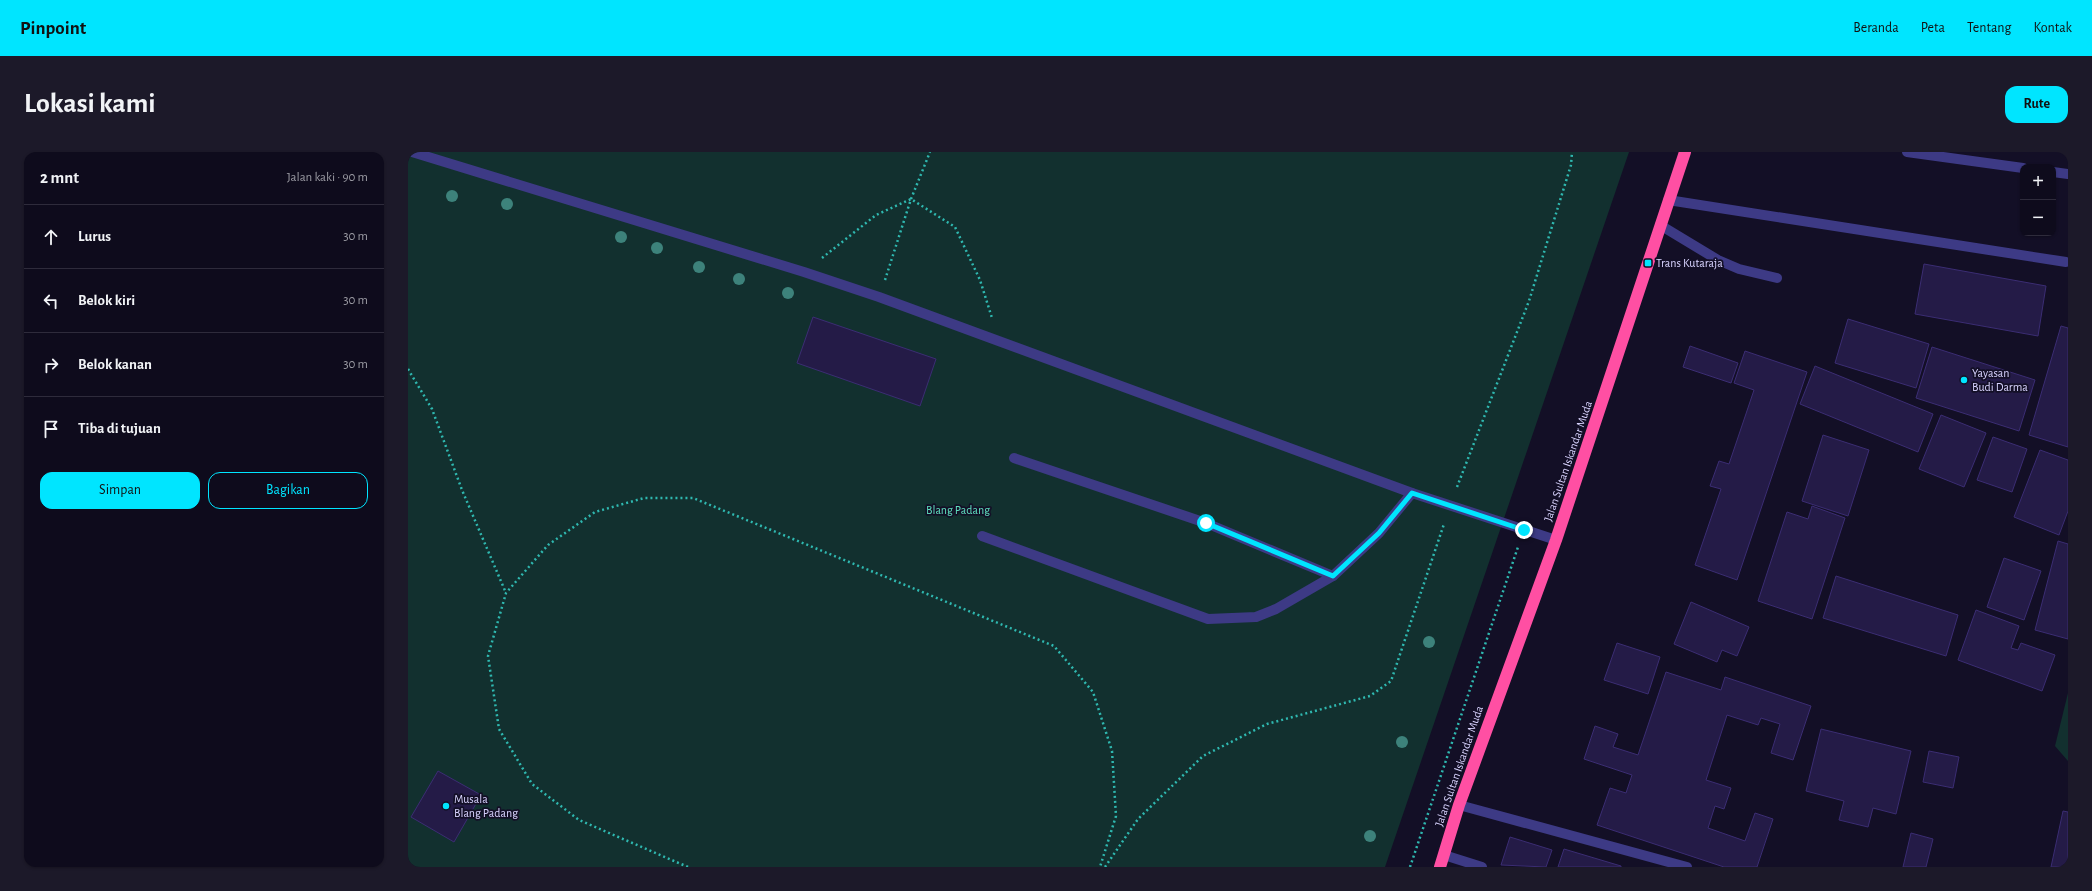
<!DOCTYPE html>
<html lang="id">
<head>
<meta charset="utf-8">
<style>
  body { margin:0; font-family:"Alegreya Sans",sans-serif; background:#1c1929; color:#f1f3f6 }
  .controls { position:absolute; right:12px; top:12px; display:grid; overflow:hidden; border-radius:8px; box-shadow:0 1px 3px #0004 }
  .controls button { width:36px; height:36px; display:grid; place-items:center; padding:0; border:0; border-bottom:1px solid #2e2b3b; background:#0e0b1c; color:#f1f3f6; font:20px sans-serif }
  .stop { position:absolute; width:12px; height:12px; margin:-9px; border:3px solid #00e5ff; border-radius:50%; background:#fff }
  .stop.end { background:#00e5ff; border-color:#fff; box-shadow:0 1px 4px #0008 }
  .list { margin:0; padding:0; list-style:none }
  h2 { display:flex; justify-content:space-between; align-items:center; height:52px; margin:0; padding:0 16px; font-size:17px }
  h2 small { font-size:13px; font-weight:400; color:#9b9ba3 }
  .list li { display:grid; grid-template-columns:26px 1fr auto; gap:12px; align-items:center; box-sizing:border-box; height:64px; padding:0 16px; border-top:1px solid #2e2b3b }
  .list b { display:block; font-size:15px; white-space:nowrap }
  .list em { font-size:13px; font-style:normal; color:#9b9ba3 }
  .actions { display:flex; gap:8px; padding:12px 16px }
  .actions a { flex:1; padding:9px 0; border:1px solid #00e5ff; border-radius:12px; text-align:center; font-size:14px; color:#00e5ff }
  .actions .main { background:#00e5ff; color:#111 }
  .icon { flex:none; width:22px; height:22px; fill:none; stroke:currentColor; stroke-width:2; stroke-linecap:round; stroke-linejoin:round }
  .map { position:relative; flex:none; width:1660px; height:715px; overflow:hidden; border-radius:12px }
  header { display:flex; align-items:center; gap:24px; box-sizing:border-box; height:56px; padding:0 20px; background:#00e5ff; color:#111 }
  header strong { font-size:19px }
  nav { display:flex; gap:22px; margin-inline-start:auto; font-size:14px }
  .intro { display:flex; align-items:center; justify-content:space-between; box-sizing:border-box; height:96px; padding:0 24px }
  h1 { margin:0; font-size:28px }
  .button { padding:10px 18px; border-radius:12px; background:#00e5ff; color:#111; font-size:14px; font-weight:700 }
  main { display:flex; gap:24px; padding:0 24px }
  aside { flex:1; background:#0e0b1c; border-radius:12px; box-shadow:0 1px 3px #0004 }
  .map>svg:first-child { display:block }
</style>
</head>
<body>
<header>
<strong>Pinpoint</strong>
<nav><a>Beranda</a><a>Peta</a><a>Tentang</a><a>Kontak</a></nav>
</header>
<div class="intro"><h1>Lokasi kami</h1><a class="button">Rute</a></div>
<main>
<aside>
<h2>2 mnt<small>Jalan kaki · 90 m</small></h2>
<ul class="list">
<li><svg class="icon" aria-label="ahead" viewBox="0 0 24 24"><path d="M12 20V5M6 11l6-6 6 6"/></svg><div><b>Lurus</b></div><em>30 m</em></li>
<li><svg class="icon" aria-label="left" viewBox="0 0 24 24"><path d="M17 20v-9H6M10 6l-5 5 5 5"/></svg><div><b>Belok kiri</b></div><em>30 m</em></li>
<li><svg class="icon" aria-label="right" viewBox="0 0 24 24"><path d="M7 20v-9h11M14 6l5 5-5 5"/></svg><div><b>Belok kanan</b></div><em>30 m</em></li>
<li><svg class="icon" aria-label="arrive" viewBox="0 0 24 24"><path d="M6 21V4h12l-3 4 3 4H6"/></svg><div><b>Tiba di tujuan</b></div></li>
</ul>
<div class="actions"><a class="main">Simpan</a><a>Bagikan</a></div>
</aside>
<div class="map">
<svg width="1660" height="715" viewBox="0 0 1660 715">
  <rect width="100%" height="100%" fill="#130f26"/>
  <!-- green -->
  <g fill="#12302f">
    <polygon points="0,0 1221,0 977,715 0,715"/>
    <polygon points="1660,541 1660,609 1647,594"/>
  </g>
  <!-- building -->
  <g fill="#241b47" stroke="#3b2d73">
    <polygon points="1516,112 1638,134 1630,184 1507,162"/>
    <polygon points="405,165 528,207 512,254 389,211"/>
    <polygon points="1440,167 1521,192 1508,236 1427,211"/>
    <polygon points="1653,174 1660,176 1660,295 1621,283"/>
    <polygon points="1282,194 1330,211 1323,231 1275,215"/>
    <polygon points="1524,195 1627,228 1611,279 1508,246"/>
    <polygon points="1337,199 1399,220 1329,428 1287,413 1313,337 1302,334 1311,309 1321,312 1346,238 1326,231"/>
    <polygon points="1407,214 1525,262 1510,300 1392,252"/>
    <polygon points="1533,263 1578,281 1556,335 1511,317"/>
    <polygon points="1415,283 1461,298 1440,364 1394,349"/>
    <polygon points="1585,285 1619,297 1604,340 1569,328"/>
    <polygon points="1632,298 1660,308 1660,359 1651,383 1606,365"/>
    <polygon points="1404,354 1437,366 1404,467 1350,449 1379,360 1400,367"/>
    <polygon points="1650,389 1660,392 1660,487 1627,478"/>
    <polygon points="1596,406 1633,419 1616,468 1579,455"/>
    <polygon points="1428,424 1550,463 1538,504 1415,466"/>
    <polygon points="1283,450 1341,475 1329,504 1314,498 1309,510 1266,492"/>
    <polygon points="1568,458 1611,474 1603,496 1610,498 1613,491 1647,503 1634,539 1550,508"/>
    <polygon points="1209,491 1252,505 1240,542 1196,528"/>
    <polygon points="1258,520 1313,538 1317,525 1403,554 1385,608 1363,601 1372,572 1353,566 1350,573 1319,563 1298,628 1323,636 1316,657 1307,654 1300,676 1337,689 1347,661 1365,667 1349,715 1316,715 1189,673 1202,636 1218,641 1224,623 1176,607 1187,574 1210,582 1205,595 1230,603"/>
    <polygon points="1413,577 1503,599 1488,662 1465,656 1460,675 1431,668 1436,649 1398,639"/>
    <polygon points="1521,599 1551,605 1545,636 1515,630"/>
    <polygon points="30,619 73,643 46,690 3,665"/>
    <polygon points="1655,659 1660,660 1660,715 1643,715"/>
    <polygon points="1503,681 1525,687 1518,715 1495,715"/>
    <polygon points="1102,685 1144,698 1138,715 1093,713"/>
    <polygon points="1156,697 1213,714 1213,715 1150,715"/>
  </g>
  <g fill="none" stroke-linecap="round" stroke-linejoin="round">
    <!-- path -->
    <g stroke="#2fb8b0" stroke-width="2.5" stroke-dasharray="2 3" stroke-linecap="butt">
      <polyline points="414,106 468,63 503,47 547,75 572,128 584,166"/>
      <polyline points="477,128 503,47 522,0"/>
      <polyline points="0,217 24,257 54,338 98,441"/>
      <polyline points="1049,335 1121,149 1163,13 1164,0"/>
      <polyline points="280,715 171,668 124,632 91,577 80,504 98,441 140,393 187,360 236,346 285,346 646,494 685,540 704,599 708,664 692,715"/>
      <polyline points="697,715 730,667 795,604 859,572 962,544 983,529 1036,372"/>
      <polyline points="1002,715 1110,395"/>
    </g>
    <!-- minor -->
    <g stroke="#3d3a85" stroke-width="10">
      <polyline points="4,0 396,120 471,145 1004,341 1148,388"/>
      <polyline points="1499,0 1615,16"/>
      <polyline points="1645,20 1660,22"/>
      <polyline points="1260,48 1658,110"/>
      <polyline points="1252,73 1310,108 1331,117 1369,126"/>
      <polyline points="606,306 798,371 925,424 971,381 1004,341"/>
      <polyline points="574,384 800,467 848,465 868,457 925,424"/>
      <polyline points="1051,653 1279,715"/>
      <polyline points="1036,703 1074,715"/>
    </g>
    <!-- highway -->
    <polyline stroke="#ff4fa3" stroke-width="12" points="1032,715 1051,653 1148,388 1277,0"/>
  </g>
  <!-- trees -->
  <g fill="#3d827b">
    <circle cx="44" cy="44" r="6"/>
    <circle cx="99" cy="52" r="6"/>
    <circle cx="213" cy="85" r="6"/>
    <circle cx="249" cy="96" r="6"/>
    <circle cx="291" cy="115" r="6"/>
    <circle cx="331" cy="127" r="6"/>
    <circle cx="380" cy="141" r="6"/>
    <circle cx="1021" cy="490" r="6"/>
    <circle cx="994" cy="590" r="6"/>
    <circle cx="962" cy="684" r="6"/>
  </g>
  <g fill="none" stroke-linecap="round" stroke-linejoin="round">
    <!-- route -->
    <polyline stroke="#00e5ff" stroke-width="5" points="798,371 925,424 971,381 1004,341 1116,378"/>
  </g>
  <!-- markers -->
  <g fill="#00e5ff" stroke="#130f26" stroke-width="1.5">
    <rect x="1236" y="107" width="8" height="8" rx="2"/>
    <circle cx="1556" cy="228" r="4"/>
    <circle cx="38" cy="654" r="4"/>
  </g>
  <g text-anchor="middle" stroke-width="3.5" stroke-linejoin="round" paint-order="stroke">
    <!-- poi labels -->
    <g font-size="12" fill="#d9d4ff" stroke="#130f26" text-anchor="start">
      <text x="1248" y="115">Trans Kutaraja</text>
      <text x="1564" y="225">Yayasan<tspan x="1564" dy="14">Budi Darma</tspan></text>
      <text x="46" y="651">Musala<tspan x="46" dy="14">Blang Padang</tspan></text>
    </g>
    <!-- street labels -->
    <g font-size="12" fill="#d9d4ff" stroke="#130f26">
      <text transform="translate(1160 309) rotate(-71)" y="4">Jalan Sultan Iskandar Muda</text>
      <text transform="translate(1051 614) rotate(-71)" y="4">Jalan Sultan Iskandar Muda</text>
    </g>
    <!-- park labels -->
    <g font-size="12" fill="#5fe0c0" stroke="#130f26">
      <text x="550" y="362">Blang Padang</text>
    </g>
  </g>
</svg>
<div class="controls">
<button>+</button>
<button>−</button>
</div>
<div class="stop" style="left:798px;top:371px"></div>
<div class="stop end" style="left:1116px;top:378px"></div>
</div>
</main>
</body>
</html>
